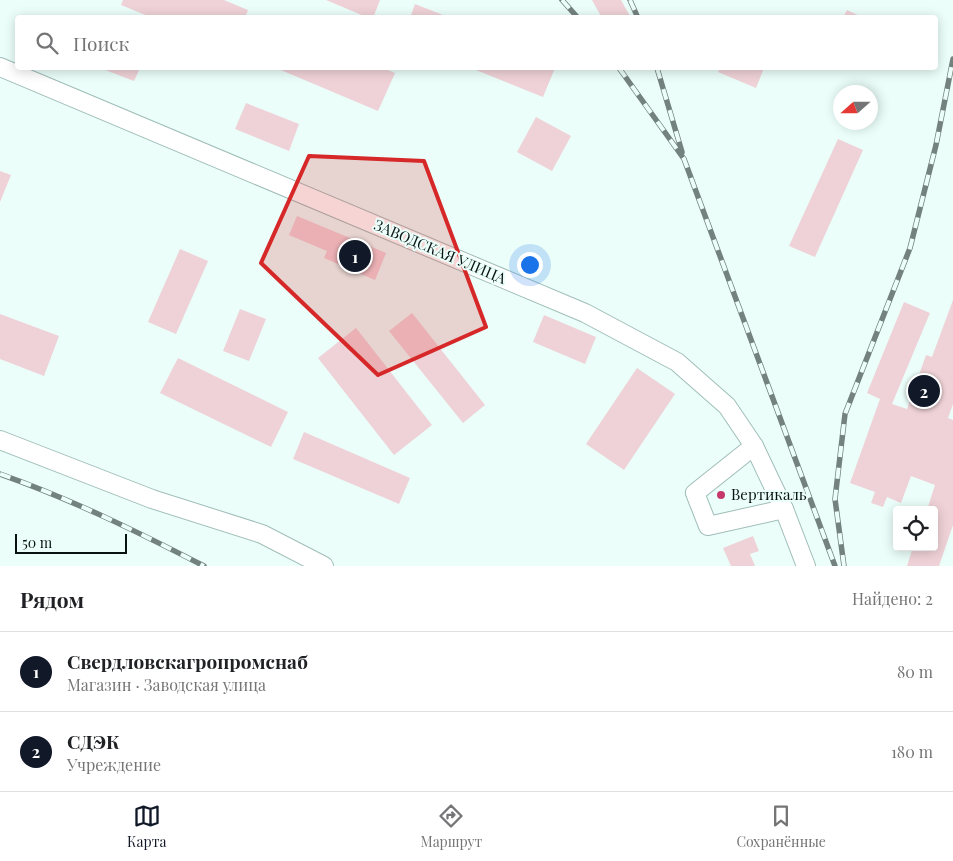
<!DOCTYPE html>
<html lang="ru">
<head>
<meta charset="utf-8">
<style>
  body { margin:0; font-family:"Playfair Display",serif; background:#f6f6f6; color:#202124 }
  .controls { position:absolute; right:15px; bottom:15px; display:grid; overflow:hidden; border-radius:5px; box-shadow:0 2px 12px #0003 }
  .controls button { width:45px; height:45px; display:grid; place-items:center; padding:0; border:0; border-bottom:1px solid #e0e0e0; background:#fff; color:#202124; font:25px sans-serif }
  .compass { position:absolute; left:833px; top:85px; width:45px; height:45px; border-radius:50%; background:#fff; box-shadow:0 2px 12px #0003; rotate:249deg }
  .scale { position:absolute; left:15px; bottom:12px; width:112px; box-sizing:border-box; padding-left:5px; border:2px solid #081311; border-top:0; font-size:14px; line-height:18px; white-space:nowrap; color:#081311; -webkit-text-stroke:4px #ebfefa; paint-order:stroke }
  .you { position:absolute; left:529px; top:264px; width:18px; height:18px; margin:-12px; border:4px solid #fff; border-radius:50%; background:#1a73e8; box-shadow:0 0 0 8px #1a73e833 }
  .badge { display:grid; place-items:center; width:32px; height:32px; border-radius:50%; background:#111827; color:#fff; font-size:16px; font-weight:700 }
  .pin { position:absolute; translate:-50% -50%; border:2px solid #fff; box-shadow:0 1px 5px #0006 }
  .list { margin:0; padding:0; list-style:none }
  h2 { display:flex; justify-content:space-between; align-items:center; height:65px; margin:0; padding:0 20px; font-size:21px }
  h2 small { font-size:16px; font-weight:400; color:#757577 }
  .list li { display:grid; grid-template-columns:32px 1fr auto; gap:15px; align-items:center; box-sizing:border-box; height:80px; padding:0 20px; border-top:1px solid #e0e0e0 }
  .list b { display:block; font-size:19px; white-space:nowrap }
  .list p { margin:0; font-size:16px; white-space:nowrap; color:#757577 }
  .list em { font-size:16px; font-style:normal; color:#757577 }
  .icon { flex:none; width:28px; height:28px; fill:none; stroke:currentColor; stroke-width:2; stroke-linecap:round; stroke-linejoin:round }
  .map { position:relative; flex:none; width:953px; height:566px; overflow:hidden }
  .search { position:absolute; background:#fff; box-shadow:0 2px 12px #0003; left:15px; right:15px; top:15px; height:55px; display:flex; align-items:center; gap:12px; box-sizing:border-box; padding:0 18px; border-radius:5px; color:#757577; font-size:19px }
  .sheet { height:225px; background:#fff }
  nav { display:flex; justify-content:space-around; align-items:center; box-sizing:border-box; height:70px; border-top:1px solid #e0e0e0; background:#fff; font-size:14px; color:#757577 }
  nav a { display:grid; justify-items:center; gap:2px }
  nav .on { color:#111827 }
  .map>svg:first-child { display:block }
</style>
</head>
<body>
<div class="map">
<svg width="953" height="566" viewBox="0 0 953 566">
  <rect width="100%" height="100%" fill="#ebfefa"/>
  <!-- building -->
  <g fill="#efd2d7">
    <polygon points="123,0 224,0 248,10 245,18 153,18 121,5"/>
    <polygon points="326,0 380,0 373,18 369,18"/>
    <polygon points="592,0 621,0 631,18 602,18"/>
    <polygon points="415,4 448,17 448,18 410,18"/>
    <polygon points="847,10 864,18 843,18"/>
    <polygon points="100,68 140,68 134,81"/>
    <polygon points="276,68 383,68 395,73 378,111"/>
    <polygon points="471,68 555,68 543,97"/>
    <polygon points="720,68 764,68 756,88 718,72"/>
    <polygon points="246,103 299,124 289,151 235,129"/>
    <polygon points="536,117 571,136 552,171 517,152"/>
    <polygon points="838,139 863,150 815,257 789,246"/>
    <polygon points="0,171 11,175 0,202"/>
    <polygon points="297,216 386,253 375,280 324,258 327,251 289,235"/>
    <polygon points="180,249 208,261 176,334 148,322"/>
    <polygon points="953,300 953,404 948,418 953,420 953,525 939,566 907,566 913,547 934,547 934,510 927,510 935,485 911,476 901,503 887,497 883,507 871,503 875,492 850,483 880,399 867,393 904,302 930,313 892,404 907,409 926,355 932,357"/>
    <polygon points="240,309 266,319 249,361 223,351"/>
    <polygon points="412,313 485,405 463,423 389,331"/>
    <polygon points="0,314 59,336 44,376 0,359"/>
    <polygon points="544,315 596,337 585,364 533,342"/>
    <polygon points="356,328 432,425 394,455 318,358"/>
    <polygon points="178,358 288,412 271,447 160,393"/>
    <polygon points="637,368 675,394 624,470 586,444"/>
    <polygon points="304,432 410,478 399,504 293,459"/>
    <polygon points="753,536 759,551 750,554 755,566 731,566 723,548"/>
  </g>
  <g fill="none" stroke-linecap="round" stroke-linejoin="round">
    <defs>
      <g id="minor">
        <polyline points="0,67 585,313 677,362 727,406 754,446 784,509 806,566"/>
        <polyline points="0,440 152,499 262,534 324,566"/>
        <polyline points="754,446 695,493 708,526 784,509"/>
      </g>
    </defs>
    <!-- minor casing -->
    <use href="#minor" stroke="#a0beb8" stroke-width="20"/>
    <!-- minor -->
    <use href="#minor" stroke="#fff" stroke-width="18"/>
    <defs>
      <g id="rail">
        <polyline points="562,0 578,18"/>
        <polyline points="630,0 638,18"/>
        <polyline points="619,68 684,159 835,566"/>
        <polyline points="657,68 682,152"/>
        <path d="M0,474C71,499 138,532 204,566"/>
        <polyline points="844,566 835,499 845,414 910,248 936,145 953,59"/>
      </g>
    </defs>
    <!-- rail casing -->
    <use href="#rail" stroke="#74827f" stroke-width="5.5"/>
    <!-- rail -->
    <use href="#rail" stroke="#ebfefa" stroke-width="4" stroke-dasharray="11" stroke-linecap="butt"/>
  </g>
  <!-- marked area -->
  <path fill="#d62828" fill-opacity="0.2" stroke="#d62828" stroke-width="4" stroke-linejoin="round" d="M309,156L424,161L486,327L378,375L261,263Z"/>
  <!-- markers -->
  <circle fill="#c53868" stroke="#ebfefa" stroke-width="2" cx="721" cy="495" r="5"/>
  <g text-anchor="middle" stroke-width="4" stroke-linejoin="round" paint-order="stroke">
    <!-- street labels -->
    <g font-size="15" fill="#081311" stroke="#ebfefa">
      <text transform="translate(440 252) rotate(23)" y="5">ЗАВОДСКАЯ УЛИЦА</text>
    </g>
    <!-- poi labels -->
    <g font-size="15" fill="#081311" stroke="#ebfefa" text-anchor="start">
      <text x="731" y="500">Вертикаль</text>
    </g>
  </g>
</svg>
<div class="controls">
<button><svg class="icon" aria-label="locate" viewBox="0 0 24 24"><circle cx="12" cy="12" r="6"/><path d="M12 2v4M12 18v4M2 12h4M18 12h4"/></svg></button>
</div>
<svg class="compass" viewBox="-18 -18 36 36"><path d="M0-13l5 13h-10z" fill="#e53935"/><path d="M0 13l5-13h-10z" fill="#757577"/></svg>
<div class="scale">50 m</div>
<div class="you"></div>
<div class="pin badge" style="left:355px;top:256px">1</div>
<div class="pin badge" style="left:924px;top:391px">2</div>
<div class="search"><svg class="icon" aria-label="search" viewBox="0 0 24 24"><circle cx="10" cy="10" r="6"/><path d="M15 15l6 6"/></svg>Поиск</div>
</div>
<section class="sheet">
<h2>Рядом<small>Найдено: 2</small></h2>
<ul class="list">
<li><span class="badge">1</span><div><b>Свердловскагропромснаб</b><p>Магазин · Заводская улица</p></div><em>80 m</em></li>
<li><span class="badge">2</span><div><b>СДЭК</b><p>Учреждение</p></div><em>180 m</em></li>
</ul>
</section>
<nav>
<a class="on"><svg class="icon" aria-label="map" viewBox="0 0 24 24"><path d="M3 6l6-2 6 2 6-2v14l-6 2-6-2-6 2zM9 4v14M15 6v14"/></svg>Карта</a>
<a><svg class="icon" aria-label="directions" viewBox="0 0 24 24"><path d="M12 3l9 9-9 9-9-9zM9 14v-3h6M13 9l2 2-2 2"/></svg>Маршрут</a>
<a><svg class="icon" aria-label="saved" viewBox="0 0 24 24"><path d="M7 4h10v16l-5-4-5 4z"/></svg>Сохранённые</a>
</nav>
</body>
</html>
